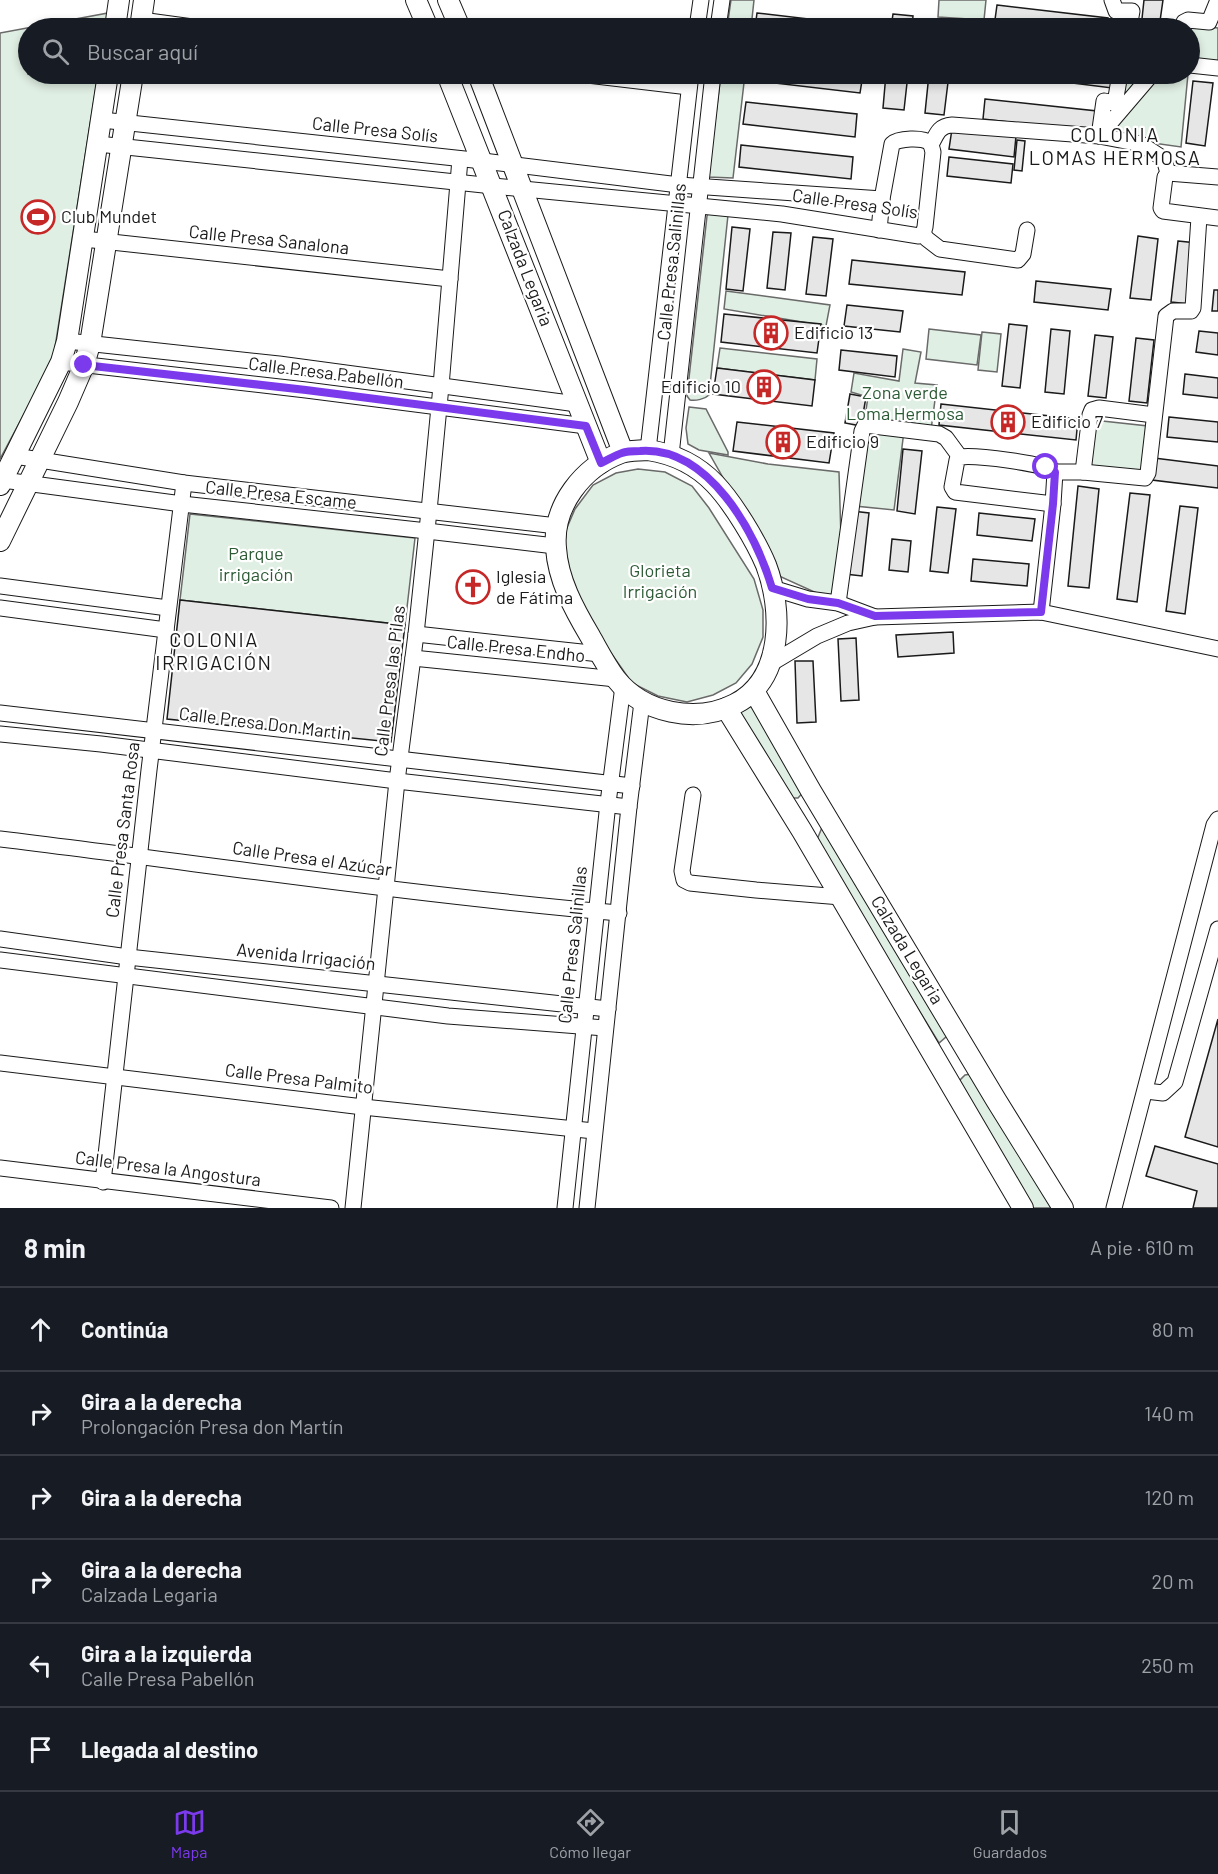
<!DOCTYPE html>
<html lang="es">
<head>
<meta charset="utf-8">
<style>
  body { margin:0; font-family:Barlow,sans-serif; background:#20242c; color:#f1f3f6 }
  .stop { position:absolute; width:18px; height:18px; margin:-14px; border:4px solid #7c3aed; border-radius:50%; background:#fff }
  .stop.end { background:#7c3aed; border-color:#fff; box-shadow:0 2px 6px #0008 }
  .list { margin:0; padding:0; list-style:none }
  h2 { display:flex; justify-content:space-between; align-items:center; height:78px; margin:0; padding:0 24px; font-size:26px }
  h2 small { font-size:20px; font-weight:400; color:#9ea1a6 }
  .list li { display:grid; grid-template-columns:39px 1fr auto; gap:18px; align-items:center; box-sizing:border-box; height:84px; padding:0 24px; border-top:2px solid #363941 }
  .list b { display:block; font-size:22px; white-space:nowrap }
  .list p { margin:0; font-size:20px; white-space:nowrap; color:#9ea1a6 }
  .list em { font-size:20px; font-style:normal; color:#9ea1a6 }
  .icon { flex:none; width:33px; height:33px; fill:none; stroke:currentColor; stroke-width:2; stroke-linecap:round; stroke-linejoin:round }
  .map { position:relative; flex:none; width:1218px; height:1208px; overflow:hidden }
  .search { position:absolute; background:#171b24; box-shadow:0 3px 9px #0003; left:18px; right:18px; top:18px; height:66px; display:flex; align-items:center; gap:15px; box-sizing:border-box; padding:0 21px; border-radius:33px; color:#9ea1a6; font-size:22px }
  .sheet { height:582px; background:#171b24 }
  nav { display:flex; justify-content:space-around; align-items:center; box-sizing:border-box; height:84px; border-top:2px solid #363941; background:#171b24; font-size:16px; color:#9ea1a6 }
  nav a { display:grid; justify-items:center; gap:3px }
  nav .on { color:#7c3aed }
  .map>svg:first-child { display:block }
</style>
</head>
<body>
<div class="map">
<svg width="1218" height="1208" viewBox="0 0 1218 1208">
  <rect width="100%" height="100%" fill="#fff"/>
  <!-- green -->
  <g fill="#e0efe3" stroke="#6a6a6a" stroke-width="1.5">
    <polygon points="731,0 754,0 751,28 727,28"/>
    <polygon points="939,0 986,0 984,20 938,17"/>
    <polygon points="108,13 105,28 28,28 28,74 98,74 53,360 0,459 0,33"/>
    <polygon points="1186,24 1218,28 1218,66 1190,63 1190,28"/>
    <polygon points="721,74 745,74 733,178 708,177"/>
    <polygon points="1122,74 1188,74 1181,147 1111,137"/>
    <path d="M709,212L728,215L709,395C705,399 696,401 690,400L687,396L707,216Z"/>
    <polygon points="726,291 830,305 826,326 724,309"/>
    <polygon points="929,329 981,335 977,365 926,359"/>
    <polygon points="982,332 1001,334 997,372 978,370"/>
    <polygon points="720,348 817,359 815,380 717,368"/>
    <polygon points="903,349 921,352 915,383 937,385 931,430 864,423 868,397 851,392 854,373 899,381"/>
    <polygon points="689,407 706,409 728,452 728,455 699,450 688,444 686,428"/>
    <polygon points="1093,420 1148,426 1143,473 1088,468"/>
    <polygon points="866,428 904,431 894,510 855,506"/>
    <polygon points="709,453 768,464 839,472 843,605 779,576"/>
    <polygon points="638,469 665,472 692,486 709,508 754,579 763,610 763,637 752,664 736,683 713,695 687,702 658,696 632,683 590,623 568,579 564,556 566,530 575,509 593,485 616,473"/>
    <polygon points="190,514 415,538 405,625 180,600"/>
    <polygon points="757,703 807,788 798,798 790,798 736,714"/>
    <polygon points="826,818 947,1036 939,1043 816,842"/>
    <polygon points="977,1073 1053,1208 1026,1208 958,1082 965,1075"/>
  </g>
  <!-- building -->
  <g fill="#e6e6e6" stroke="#1a1a1a" stroke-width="1.5">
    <polygon points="1144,0 1163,0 1159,28 1141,28"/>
    <polygon points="997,5 1108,18 1107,28 994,27"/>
    <polygon points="757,13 869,26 868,28 755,28"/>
    <polygon points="893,14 913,16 912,28 891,28"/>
    <polygon points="936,19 955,22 954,28 935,28"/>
    <polygon points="750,74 863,74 860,93 749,80"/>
    <polygon points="886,74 908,74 904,110 883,108"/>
    <polygon points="929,74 949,74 944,115 925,113"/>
    <polygon points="1058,74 1114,74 1112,88 1057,81"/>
    <polygon points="1193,81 1213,83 1205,146 1186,143"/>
    <polygon points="985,99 1097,111 1095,132 983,119"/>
    <polygon points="746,102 857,114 855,137 743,124"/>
    <polygon points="952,129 1016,136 1014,157 949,149"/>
    <polygon points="1017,140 1025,141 1022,171 1014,170"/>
    <polygon points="741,145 853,157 851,179 739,167"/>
    <polygon points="949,157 1013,164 1011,183 947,176"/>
    <polygon points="732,227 750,229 743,291 726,289"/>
    <polygon points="773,232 791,233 785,290 767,288"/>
    <polygon points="1138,236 1158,239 1151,300 1130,298"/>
    <polygon points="813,237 833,239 826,296 806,294"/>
    <polygon points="1178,241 1197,243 1190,304 1171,302"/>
    <polygon points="852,260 965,272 962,295 849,284"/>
    <polygon points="1036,281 1111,289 1108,310 1034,302"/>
    <polygon points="1214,290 1218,290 1218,311 1212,311"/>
    <polygon points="847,305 903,311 900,332 844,326"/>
    <polygon points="724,314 821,324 817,353 721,342"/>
    <polygon points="1009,324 1027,326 1020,388 1002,386"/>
    <polygon points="1051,329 1070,331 1064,394 1045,392"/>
    <polygon points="1199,331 1218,333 1218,355 1196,352"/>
    <polygon points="1095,335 1113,337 1106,398 1088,396"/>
    <polygon points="1136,338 1154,340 1147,403 1129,401"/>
    <polygon points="841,350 897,356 895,377 839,370"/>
    <polygon points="717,368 815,380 812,406 713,394"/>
    <polygon points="1185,374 1218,378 1218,398 1183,394"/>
    <polygon points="850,394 866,397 861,426 845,423"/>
    <polygon points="941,404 1078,419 1076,440 939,425"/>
    <polygon points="1169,417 1218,422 1218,442 1167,437"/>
    <polygon points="737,422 834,433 829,463 733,451"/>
    <polygon points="903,449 922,451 915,514 897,511"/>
    <polygon points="1154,458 1218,466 1218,488 1152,480"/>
    <polygon points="1078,486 1099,489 1089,588 1068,586"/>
    <polygon points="1130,493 1150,495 1137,602 1117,599"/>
    <polygon points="1180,506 1198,508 1185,614 1166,611"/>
    <polygon points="937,507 956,509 948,573 930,571"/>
    <polygon points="852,511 869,513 862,576 845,574"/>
    <polygon points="979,513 1035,519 1032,541 977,535"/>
    <polygon points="892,539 911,541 908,572 889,570"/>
    <polygon points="973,559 1029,564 1027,586 971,581"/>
    <polygon points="180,600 405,625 391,742 167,719"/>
    <polygon points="953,632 954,653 898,657 896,635"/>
    <polygon points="856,638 859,700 841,701 838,639"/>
    <polygon points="795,661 813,661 816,722 797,723"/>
    <polygon points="1218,1019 1218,1147 1185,1137"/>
    <polygon points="1155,1146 1218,1164 1218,1208 1193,1208 1197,1191 1146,1176"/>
  </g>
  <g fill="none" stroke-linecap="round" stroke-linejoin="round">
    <defs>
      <g id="minor">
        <polyline points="1112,0 1116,11 1132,11 1129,28"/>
        <polyline points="141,20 200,28"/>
        <polyline points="697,28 701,0"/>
        <polyline points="718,28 722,0"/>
        <polyline points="1183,28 1184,22 1188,20 1209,22 1218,0"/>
        <polyline points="1190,65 1218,68"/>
        <polyline points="579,74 689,87"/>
        <polyline points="1120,74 1115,103 1104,101 1099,136 1152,74"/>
        <path d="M98,144L493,186L782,214L919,236L923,234L925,227L933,152C932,149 932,146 930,143C923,137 898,138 892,144L882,199L679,185L483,161L102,120"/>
        <path d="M931,145C937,133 939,126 952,125L1099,136L1141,144L1164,159L1168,173"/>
        <polyline points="1168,173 1165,177 1161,208 1163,211 1218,218"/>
        <polyline points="1168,173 1218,177"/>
        <polyline points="879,230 882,199"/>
        <polyline points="923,234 927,239 940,249 1018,260 1023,254 1027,230"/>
        <polyline points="84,239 450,279"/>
        <polyline points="67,341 279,364 577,404"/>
        <polyline points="61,362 306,390 586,426"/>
        <polyline points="648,450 691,74"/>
        <polyline points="671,455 713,74"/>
        <polyline points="15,456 184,483 557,526"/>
        <polyline points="1055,472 1083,472 1145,478 1148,473 1166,316 1173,311 1191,311 1193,308 1199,217"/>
        <polyline points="1083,472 1090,415 1092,410 1099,408 1154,415"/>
        <polyline points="3,480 182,504 427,531 555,546"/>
        <path d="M1053,504L955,492L952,487L957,460L960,457C975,455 1045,463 1055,472"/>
        <polyline points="0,586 168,608"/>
        <polyline points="772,588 808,599 838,603 875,617"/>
        <polyline points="838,603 862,431 865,425 939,434 946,438 960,457"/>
        <polyline points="0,608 166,630"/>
        <polyline points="1041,612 1053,504 1055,472"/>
        <polyline points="416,634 600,654"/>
        <polyline points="413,658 616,679"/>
        <polyline points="770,664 817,636 848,623 875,617 1041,612 1218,649"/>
        <polyline points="0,713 632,786"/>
        <polyline points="0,734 101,744 397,781 629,807"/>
        <polyline points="693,795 682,871 684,880 690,883 756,890 841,897"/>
        <path d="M0,839C206,864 412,895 619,913"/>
        <polyline points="0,939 128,957 608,1009"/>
        <polyline points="0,960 448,1016 605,1028"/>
        <polyline points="0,1063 363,1107 594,1131"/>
        <polyline points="1146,1091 1163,1093 1175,1082 1218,929"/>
        <polyline points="0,1168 331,1208"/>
        <polyline points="103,1182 149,770 184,483"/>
        <polyline points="353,1208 397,781 416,634 429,511 441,386 460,159"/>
        <polyline points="565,1208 608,803 623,686"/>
        <polyline points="587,1208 629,807 642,702"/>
        <polyline points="1114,1208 1214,825 1218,819"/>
      </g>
      <g id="major">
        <polyline points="416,0 428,28"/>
        <polyline points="448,0 460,28"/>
        <polyline points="115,28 119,0"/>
        <polyline points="140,28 144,0"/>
        <polyline points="447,74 601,463"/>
        <polyline points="478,74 623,452"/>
        <path d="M648,450C674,454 697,465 715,484C733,503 756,541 766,565C783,610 784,679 735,704C696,724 643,713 616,679C606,666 598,650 590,636C574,609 558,580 556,548C552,506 583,467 621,453C629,450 639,451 648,450Z"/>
        <polyline points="0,485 61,362 67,341 108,74"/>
        <polyline points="0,541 68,402 84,365 90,344 133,74"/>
        <polyline points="754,691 811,791 996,1100 1063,1208"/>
        <polyline points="726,708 802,831 1023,1208"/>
      </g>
    </defs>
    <!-- minor casing -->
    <use href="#minor" stroke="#1a1a1a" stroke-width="17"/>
    <!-- major casing -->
    <use href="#major" stroke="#1a1a1a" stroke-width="22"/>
    <!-- minor -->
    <use href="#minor" stroke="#fff" stroke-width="15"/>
    <!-- major -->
    <use href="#major" stroke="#fff" stroke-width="20"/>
  </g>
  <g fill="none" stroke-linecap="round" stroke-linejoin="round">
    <!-- route -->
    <path stroke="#7c3aed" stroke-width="8" d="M84,365L306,390L586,426L601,463C608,460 615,455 622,453C627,451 634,451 640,451C708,446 756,532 772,588L808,599L838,603L875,616L1041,612L1053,504L1055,472L1046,467"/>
  </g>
  <!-- icons -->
  <defs>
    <symbol id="stadium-ring" viewBox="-11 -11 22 22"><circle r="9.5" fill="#fff" stroke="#c62828" stroke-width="1.5"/><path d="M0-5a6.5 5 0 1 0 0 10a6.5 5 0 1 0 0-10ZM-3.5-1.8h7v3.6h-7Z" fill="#c62828"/></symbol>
    <symbol id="building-ring" viewBox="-11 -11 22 22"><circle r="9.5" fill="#fff" stroke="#c62828" stroke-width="1.5"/><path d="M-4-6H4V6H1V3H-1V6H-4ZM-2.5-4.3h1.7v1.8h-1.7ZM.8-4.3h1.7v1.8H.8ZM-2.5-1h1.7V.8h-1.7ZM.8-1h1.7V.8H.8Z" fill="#c62828"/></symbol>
    <symbol id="church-ring" viewBox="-11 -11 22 22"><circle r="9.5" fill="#fff" stroke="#c62828" stroke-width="1.5"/><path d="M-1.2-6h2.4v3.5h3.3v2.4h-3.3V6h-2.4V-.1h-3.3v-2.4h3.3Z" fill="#c62828"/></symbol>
  </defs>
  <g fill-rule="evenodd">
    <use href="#stadium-ring" x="19" y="198" width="38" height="38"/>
    <use href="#building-ring" x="752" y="314" width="38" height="38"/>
    <use href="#building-ring" x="745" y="368" width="38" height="38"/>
    <use href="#building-ring" x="989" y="403" width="38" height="38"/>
    <use href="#building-ring" x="764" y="423" width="38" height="38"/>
    <use href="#church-ring" x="454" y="568" width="38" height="38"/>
  </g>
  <g text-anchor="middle" stroke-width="4.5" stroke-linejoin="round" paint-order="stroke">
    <!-- street labels -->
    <g font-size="18" fill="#1a1a1a" stroke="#fff">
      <text transform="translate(375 130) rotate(6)" y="6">Calle Presa Solís</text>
      <text transform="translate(855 204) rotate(8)" y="6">Calle Presa Solís</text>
      <text transform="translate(269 240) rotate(6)" y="6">Calle Presa Sanalona</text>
      <text transform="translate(672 262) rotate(-84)" y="6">Calle Presa Salinillas</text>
      <text transform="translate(525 268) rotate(69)" y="6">Calzada Legaria</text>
      <text transform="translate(326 373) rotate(7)" y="6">Calle Presa Pabellón</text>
      <text transform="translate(281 495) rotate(6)" y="6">Calle Presa Escame</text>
      <text transform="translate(516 649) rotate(6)" y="6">Calle Presa Endho</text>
      <text transform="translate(390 681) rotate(-83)" y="6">Calle Presa las Pilas</text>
      <text transform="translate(265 724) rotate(7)" y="6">Calle Presa Don Martin</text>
      <text transform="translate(123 830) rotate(-83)" y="6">Calle Presa Santa Rosa</text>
      <text transform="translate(312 859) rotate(8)" y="6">Calle Presa el Azúcar</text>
      <text transform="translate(573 945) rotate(-84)" y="6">Calle Presa Salinillas</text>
      <text transform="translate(907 950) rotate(59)" y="6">Calzada Legaria</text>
      <text transform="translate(306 957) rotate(6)" y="6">Avenida Irrigación</text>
      <text transform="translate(299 1079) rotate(7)" y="6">Calle Presa Palmito</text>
      <text transform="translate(168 1169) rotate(7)" y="6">Calle Presa la Angostura</text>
    </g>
    <!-- poi labels -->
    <g font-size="18" fill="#1a1a1a" stroke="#fff" text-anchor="start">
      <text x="61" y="223">Club Mundet</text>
      <text x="794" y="339">Edificio 13</text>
      <text x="741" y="393" text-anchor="end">Edificio 10</text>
      <text x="1031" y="428">Edificio 7</text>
      <text x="806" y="448">Edificio 9</text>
      <text x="496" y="583">Iglesia<tspan x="496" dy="21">de Fátima</tspan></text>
    </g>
    <!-- park labels -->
    <g font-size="18" fill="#2b5a34" stroke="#fff">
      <text x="905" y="399">Zona verde<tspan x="905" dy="21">Loma Hermosa</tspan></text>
      <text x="256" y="560">Parque<tspan x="256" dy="21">irrigación</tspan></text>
      <text x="660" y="577">Glorieta<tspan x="660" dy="21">Irrigación</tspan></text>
    </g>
    <!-- neighbourhood labels -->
    <g font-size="20" letter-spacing="1.5" fill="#1a1a1a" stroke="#fff">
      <text x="1115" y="142">COLONIA<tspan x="1115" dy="23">LOMAS HERMOSA</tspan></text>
      <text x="214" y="647">COLONIA<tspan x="214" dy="23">IRRIGACIÓN</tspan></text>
    </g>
  </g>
</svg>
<div class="stop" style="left:1046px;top:467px"></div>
<div class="stop end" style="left:84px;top:365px"></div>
<div class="search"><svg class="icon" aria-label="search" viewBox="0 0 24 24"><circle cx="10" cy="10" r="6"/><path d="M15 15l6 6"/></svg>Buscar aquí</div>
</div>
<section class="sheet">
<h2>8 min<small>A pie · 610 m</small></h2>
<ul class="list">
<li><svg class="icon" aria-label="ahead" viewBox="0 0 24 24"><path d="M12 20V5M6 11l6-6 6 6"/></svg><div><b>Continúa</b></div><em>80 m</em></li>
<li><svg class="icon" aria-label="right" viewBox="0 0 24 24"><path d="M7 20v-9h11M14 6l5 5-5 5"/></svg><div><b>Gira a la derecha</b><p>Prolongación Presa don Martín</p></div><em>140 m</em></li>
<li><svg class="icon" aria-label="right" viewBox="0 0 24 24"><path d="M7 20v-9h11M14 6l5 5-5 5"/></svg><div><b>Gira a la derecha</b></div><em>120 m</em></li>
<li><svg class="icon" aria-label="right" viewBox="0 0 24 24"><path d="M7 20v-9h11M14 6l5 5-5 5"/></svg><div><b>Gira a la derecha</b><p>Calzada Legaria</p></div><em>20 m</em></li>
<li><svg class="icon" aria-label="left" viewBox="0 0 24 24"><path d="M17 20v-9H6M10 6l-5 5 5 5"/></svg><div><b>Gira a la izquierda</b><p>Calle Presa Pabellón</p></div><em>250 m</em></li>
<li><svg class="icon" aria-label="arrive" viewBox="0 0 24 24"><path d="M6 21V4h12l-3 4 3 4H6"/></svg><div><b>Llegada al destino</b></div></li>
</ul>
</section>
<nav>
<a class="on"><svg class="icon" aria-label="map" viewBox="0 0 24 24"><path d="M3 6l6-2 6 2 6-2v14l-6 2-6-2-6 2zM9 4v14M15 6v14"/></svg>Mapa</a>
<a><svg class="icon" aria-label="directions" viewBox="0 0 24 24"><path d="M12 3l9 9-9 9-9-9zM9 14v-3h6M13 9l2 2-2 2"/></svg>Cómo llegar</a>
<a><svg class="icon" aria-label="saved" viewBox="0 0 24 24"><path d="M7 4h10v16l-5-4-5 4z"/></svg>Guardados</a>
</nav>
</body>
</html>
